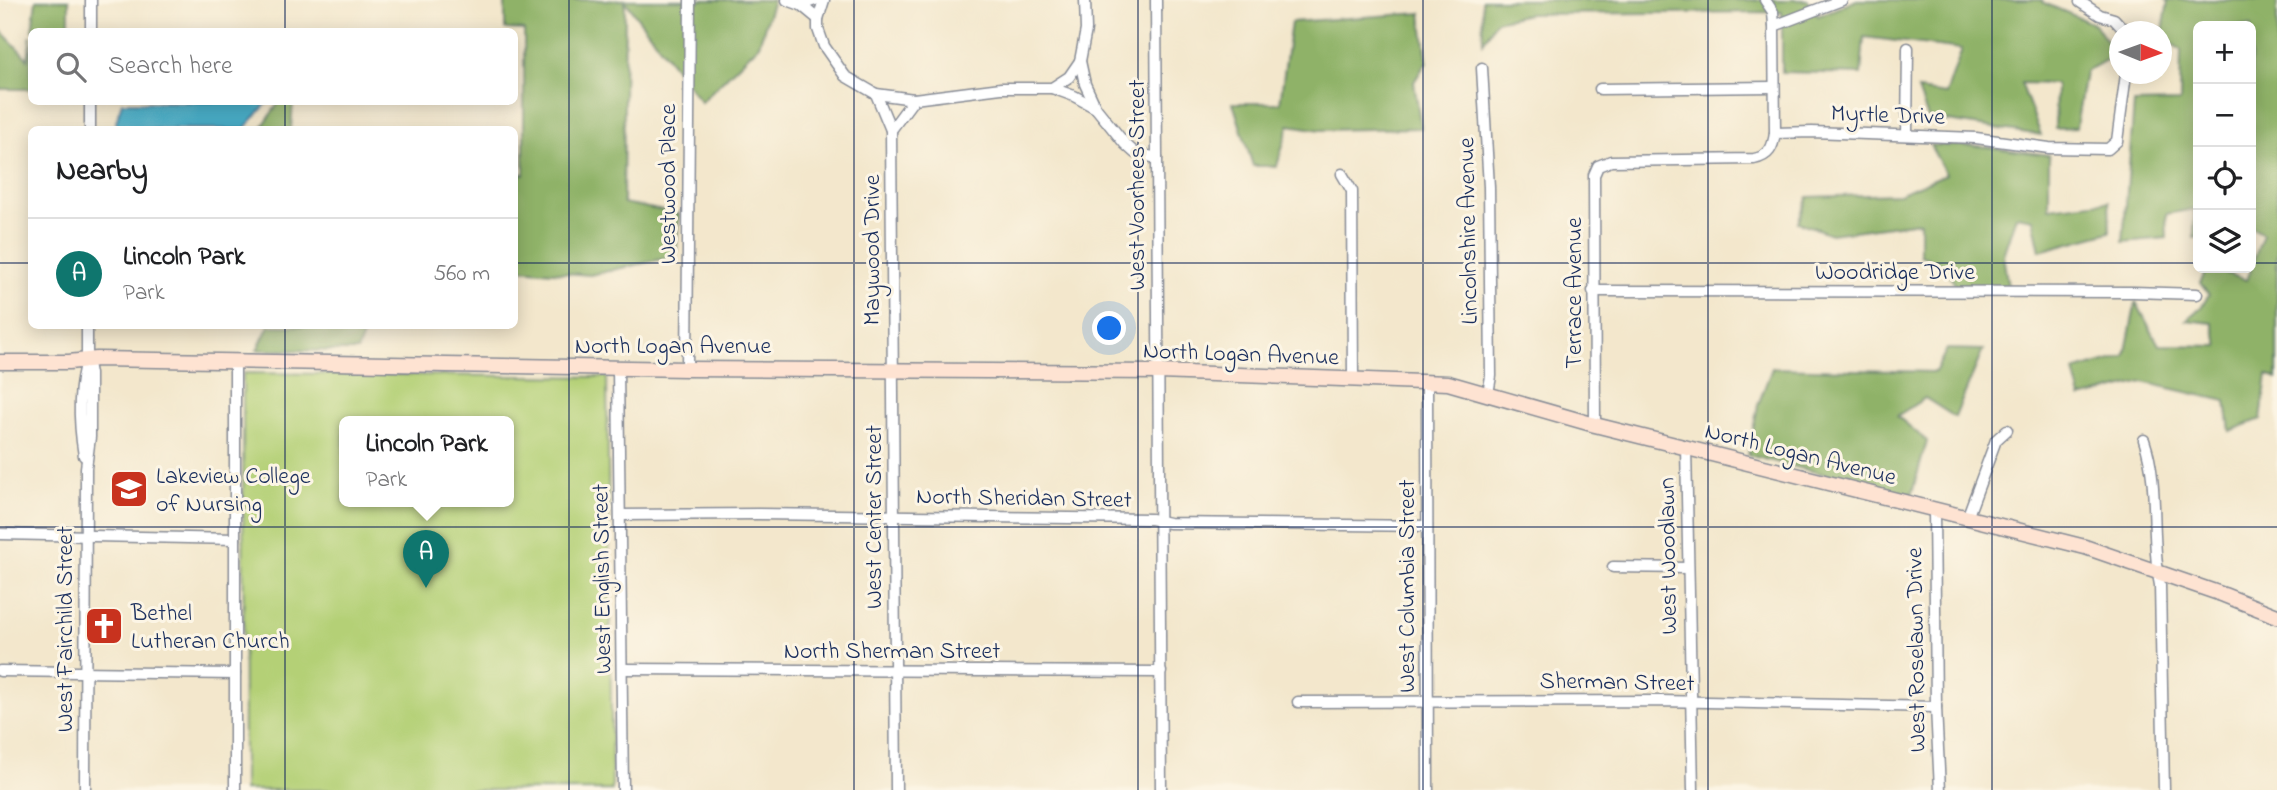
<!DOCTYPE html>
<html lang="en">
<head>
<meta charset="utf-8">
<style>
  body { margin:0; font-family:"Indie Flower",sans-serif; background:#f6f6f6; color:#202124 }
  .controls { position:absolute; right:21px; top:21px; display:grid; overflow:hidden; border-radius:10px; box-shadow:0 4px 18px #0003 }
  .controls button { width:63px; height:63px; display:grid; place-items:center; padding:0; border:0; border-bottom:2px solid #e0e0e0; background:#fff; color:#202124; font:35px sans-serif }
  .compass { position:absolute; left:2109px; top:21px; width:63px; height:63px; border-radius:50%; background:#fff; box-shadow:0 4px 18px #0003; rotate:91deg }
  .you { position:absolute; left:1110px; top:329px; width:24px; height:24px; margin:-18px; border:5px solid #fff; border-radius:50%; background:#1a73e8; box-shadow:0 0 0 10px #1a73e833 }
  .badge { display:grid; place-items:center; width:46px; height:46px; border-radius:50%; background:#0f766e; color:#fff; font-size:23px; font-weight:700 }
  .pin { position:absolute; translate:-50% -58px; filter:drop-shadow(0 2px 4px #0008) }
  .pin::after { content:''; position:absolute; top:37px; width:24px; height:21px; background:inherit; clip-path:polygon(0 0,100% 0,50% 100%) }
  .popup { position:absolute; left:339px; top:416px; width:175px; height:91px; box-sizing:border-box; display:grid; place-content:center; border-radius:10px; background:#fff; filter:drop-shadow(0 2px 5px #0005); font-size:23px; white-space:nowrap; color:#757577 }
  .popup b { font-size:26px; color:#202124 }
  .popup::after { content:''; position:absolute; left:50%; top:100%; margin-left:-14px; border:14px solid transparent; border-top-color:#fff }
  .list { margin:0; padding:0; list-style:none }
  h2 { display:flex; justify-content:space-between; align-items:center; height:91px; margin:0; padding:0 28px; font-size:30px }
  h2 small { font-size:23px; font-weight:400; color:#757577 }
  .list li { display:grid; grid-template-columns:46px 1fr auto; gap:21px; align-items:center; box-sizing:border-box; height:112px; padding:0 28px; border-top:2px solid #e0e0e0 }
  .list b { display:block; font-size:26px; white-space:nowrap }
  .list p { margin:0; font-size:23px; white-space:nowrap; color:#757577 }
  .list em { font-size:23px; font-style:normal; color:#757577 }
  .icon { flex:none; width:38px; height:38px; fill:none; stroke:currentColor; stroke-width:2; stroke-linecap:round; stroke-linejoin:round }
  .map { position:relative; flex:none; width:2277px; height:790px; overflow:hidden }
  .search { position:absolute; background:#fff; box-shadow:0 4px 18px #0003; left:28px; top:28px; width:490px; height:77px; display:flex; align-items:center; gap:18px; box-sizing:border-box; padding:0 24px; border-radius:10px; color:#757577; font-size:26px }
  .panel { position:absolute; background:#fff; box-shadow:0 4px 18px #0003; left:28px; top:126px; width:490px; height:203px; border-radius:10px }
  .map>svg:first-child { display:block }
</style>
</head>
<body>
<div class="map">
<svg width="2277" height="790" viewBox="0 0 2277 790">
  <rect width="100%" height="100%" fill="#fcf5e5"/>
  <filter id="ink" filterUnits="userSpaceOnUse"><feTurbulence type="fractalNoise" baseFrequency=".0143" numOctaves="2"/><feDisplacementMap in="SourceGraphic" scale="14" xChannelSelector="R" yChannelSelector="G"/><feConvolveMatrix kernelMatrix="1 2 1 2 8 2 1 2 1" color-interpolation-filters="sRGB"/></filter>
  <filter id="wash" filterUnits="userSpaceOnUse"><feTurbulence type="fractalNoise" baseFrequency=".00686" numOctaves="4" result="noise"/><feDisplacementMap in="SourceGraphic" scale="28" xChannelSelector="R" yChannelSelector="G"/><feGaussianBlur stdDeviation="1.57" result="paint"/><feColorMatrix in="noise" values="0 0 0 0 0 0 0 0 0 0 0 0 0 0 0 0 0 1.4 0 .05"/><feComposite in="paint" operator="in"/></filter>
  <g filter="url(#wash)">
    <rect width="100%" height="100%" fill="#f3e7cc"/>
    <!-- green -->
    <path fill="#b4d076" stroke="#68806a" stroke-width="2" fill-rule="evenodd" d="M243,373L607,377L612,790H244ZM344,422H508V502H344Z"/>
    <!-- forest -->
    <g fill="#8fb267" stroke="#557062" stroke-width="2">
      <polygon points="36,0 69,0 69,31 32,31"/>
      <polygon points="505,0 773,0 759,45 701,102 625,1 623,203 679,214 676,256 590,275 518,269 515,271 515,174 524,174 524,30 505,29"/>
      <polygon points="1482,0 1808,0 1818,16 1857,0 2042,0 2042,2 2096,25 2115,55 2085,72 2076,128 2055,129 2056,84 2021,83 2041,135 1928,118 1918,90 1946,94 1962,49 1864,37 1861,74 1782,72 1782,12 1529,14 1496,21 1483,43"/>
      <polygon points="2165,0 2277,0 2277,379 2267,375 2261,419 2230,431 2226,401 2143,382 2081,398 2074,371 2125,356 2136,302 2159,345 2219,346 2212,323 2186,320 2201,307 2209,295 2200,283 2208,268 2247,280 2263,234 2251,227 2251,26 2198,26 2198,238 2194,238 2194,209 2166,214 2167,238 2123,242 2134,103 2180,102 2181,50 2162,37 2168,1"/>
      <polygon points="1421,13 1427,61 1414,82 1421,128 1321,130 1289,125 1277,166 1253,166 1233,103 1280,103 1291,22"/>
      <polygon points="0,30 28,59 31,35 31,89 0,89"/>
      <polygon points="279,102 293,102 291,129 261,129"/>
      <polygon points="1930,145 1979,146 2049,155 2049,208 2109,201 2110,232 2040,251 2033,219 2016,216 2003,255 2008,287 1956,286 1943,265 1920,255 1920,222 1831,234 1798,222 1808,197 1899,194 1946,174"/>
      <polygon points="269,326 367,326 357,351 257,350"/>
      <polygon points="1947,349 1983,350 1955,417 1925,398 1897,416 1927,441 1911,496 1748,455 1758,405 1772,368 1935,372"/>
    </g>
    <!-- water -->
    <polygon fill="#48adc7" stroke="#326e92" stroke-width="2" points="122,102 268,102 244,129 117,129 116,122"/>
  </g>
  <g filter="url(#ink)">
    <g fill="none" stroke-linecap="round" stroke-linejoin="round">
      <defs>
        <g id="street">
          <polyline points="787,0 801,5 818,19"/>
          <polyline points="824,0 818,19 818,29 824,46 845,76 876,94 891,130 896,790"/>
          <polyline points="1085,0 1086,30 1080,61 1085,84 1096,108 1125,144 1135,153 1157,158"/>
          <polyline points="1156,0 1161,790"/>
          <polyline points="1765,0 1773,12 1774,26"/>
          <polyline points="2081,0 2080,2 2100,15 2114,19 2126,32"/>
          <polyline points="801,5 815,0"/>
          <polyline points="91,32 91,0"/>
          <polyline points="1482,68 1489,187 1491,376 1488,394"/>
          <polyline points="1052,88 1074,96 1096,108"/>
          <polyline points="1600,89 1773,87"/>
          <polyline points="876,94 914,99"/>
          <polyline points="90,130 90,102"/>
          <polyline points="891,130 914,99 1001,88 1052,88 1069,77 1080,61"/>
          <polyline points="1775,133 1774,26 1842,0"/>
          <polyline points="1907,135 1908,48"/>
          <polyline points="1342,174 1352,191 1353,379"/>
          <polyline points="1593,291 2133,292 2197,294"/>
          <polyline points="235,361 235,790"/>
          <polyline points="618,368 623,790"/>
          <polyline points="687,369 690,0"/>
          <polyline points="1427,381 1428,790"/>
          <path d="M1595,425L1594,175L1598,166L1611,161L1754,159C1769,156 1773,148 1775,133L1812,132L1976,138L2049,148L2108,149L2117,141L2126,74"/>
          <path d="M2144,440C2160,487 2150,537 2160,585L2164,790"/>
          <polyline points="1686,447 1693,790"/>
          <path d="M84,456C79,425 77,388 87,358"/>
          <polyline points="1934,510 1936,707 1940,790"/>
          <polyline points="621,515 759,514 1151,519 1169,523 1427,526"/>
          <polyline points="1967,518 1996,440 2007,430"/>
          <polyline points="0,534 235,539"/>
          <polyline points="1613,567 1688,568"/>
          <polyline points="623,669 1161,672"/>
          <polyline points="0,671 235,674"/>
          <polyline points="1298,702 1661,701 1936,707"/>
          <polyline points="85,790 86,468 90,437 90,374 87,358 87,326"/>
        </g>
        <polyline id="secondary" points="0,362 69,362 97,359 687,369 1159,372 1448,383 1595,425 2085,547 2224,595 2277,616"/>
      </defs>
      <!-- street casing -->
      <use href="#street" stroke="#878b95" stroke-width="13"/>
      <!-- secondary casing -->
      <use href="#secondary" stroke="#878b95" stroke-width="17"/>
      <!-- street -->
      <use href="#street" stroke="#fff" stroke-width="10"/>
      <!-- secondary -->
      <use href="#secondary" stroke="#fee3d2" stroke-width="14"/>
    </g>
  </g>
  <!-- grid -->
  <path fill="none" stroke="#1b2f5e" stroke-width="2" stroke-opacity="0.55" d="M285,0V32M569,0V790M854,0V790M1138,0V790M1423,0V790M1708,0V790M1992,0V790M285,102V130M0,263H32M514,263H2198M2251,263H2277M285,326V790M0,527H2277"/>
  <!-- icons -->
  <defs>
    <symbol id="university-square" viewBox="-11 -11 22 22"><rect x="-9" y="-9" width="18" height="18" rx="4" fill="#c8321e" stroke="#fcf5e5"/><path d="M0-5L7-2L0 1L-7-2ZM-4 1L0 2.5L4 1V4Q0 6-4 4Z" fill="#fff"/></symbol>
    <symbol id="church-square" viewBox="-11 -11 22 22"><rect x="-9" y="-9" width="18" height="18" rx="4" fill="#c8321e" stroke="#fcf5e5"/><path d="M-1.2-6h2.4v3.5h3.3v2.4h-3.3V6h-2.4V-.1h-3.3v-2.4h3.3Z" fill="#fff"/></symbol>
  </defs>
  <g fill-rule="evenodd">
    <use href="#university-square" x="107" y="467" width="44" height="44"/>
    <use href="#church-square" x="82" y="604" width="44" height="44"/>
  </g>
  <g text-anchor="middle" stroke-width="6" stroke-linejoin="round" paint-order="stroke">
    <!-- street labels -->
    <g font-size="24" fill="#1b2f5e" stroke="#fcf5e5">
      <text transform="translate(1888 114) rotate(2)" y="8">Myrtle Drive</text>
      <text transform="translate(667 184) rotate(-90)" y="8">Westwood Place</text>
      <text transform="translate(1136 185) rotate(-90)" y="8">West Voorhees Street</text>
      <text transform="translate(1467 231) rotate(-91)" y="8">Lincolnshire Avenue</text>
      <text transform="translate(871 250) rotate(-90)" y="8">Maywood Drive</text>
      <text x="1895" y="279">Woodridge Drive</text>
      <text transform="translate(1573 293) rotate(-90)" y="8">Terrace Avenue</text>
      <text x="673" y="353">North Logan Avenue</text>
      <text transform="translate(1241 353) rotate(2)" y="8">North Logan Avenue</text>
      <text transform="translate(1801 453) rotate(14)" y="8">North Logan Avenue</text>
      <text transform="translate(1024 497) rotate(1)" y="8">North Sheridan Street</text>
      <text transform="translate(873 517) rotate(-90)" y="8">West Center Street</text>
      <text transform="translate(1667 556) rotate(-91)" y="8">West Woodlawn</text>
      <text transform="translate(601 579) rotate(-91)" y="8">West English Street</text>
      <text transform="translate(1406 586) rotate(-90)" y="8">West Columbia Street</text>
      <text transform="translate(64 629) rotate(-90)" y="8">West Fairchild Street</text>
      <text x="892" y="658">North Sherman Street</text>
      <text transform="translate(1915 650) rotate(-91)" y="8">West Roselawn Drive</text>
      <text transform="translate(1617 681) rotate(1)" y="8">Sherman Street</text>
    </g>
    <!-- poi labels -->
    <g font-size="24" fill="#1b2f5e" stroke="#fcf5e5" text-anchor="start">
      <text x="156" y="483">Lakeview College<tspan x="156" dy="28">of Nursing</tspan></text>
      <text x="131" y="620">Bethel<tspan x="131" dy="28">Lutheran Church</tspan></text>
    </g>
  </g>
</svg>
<div class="controls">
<button>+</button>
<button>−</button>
<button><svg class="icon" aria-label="locate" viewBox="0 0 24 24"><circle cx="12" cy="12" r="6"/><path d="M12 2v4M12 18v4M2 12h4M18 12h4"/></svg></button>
<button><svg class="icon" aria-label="layers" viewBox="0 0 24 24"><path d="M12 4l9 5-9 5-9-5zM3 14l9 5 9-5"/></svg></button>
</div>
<svg class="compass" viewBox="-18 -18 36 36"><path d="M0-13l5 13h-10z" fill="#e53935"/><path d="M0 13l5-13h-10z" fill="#757577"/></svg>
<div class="you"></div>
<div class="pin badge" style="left:426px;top:588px">A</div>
<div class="popup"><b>Lincoln Park</b>Park</div>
<div class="search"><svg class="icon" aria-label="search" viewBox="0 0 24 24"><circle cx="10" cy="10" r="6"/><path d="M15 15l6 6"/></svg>Search here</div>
<section class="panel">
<h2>Nearby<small></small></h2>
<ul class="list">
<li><span class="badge">A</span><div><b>Lincoln Park</b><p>Park</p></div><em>560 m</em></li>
</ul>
</section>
</div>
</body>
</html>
